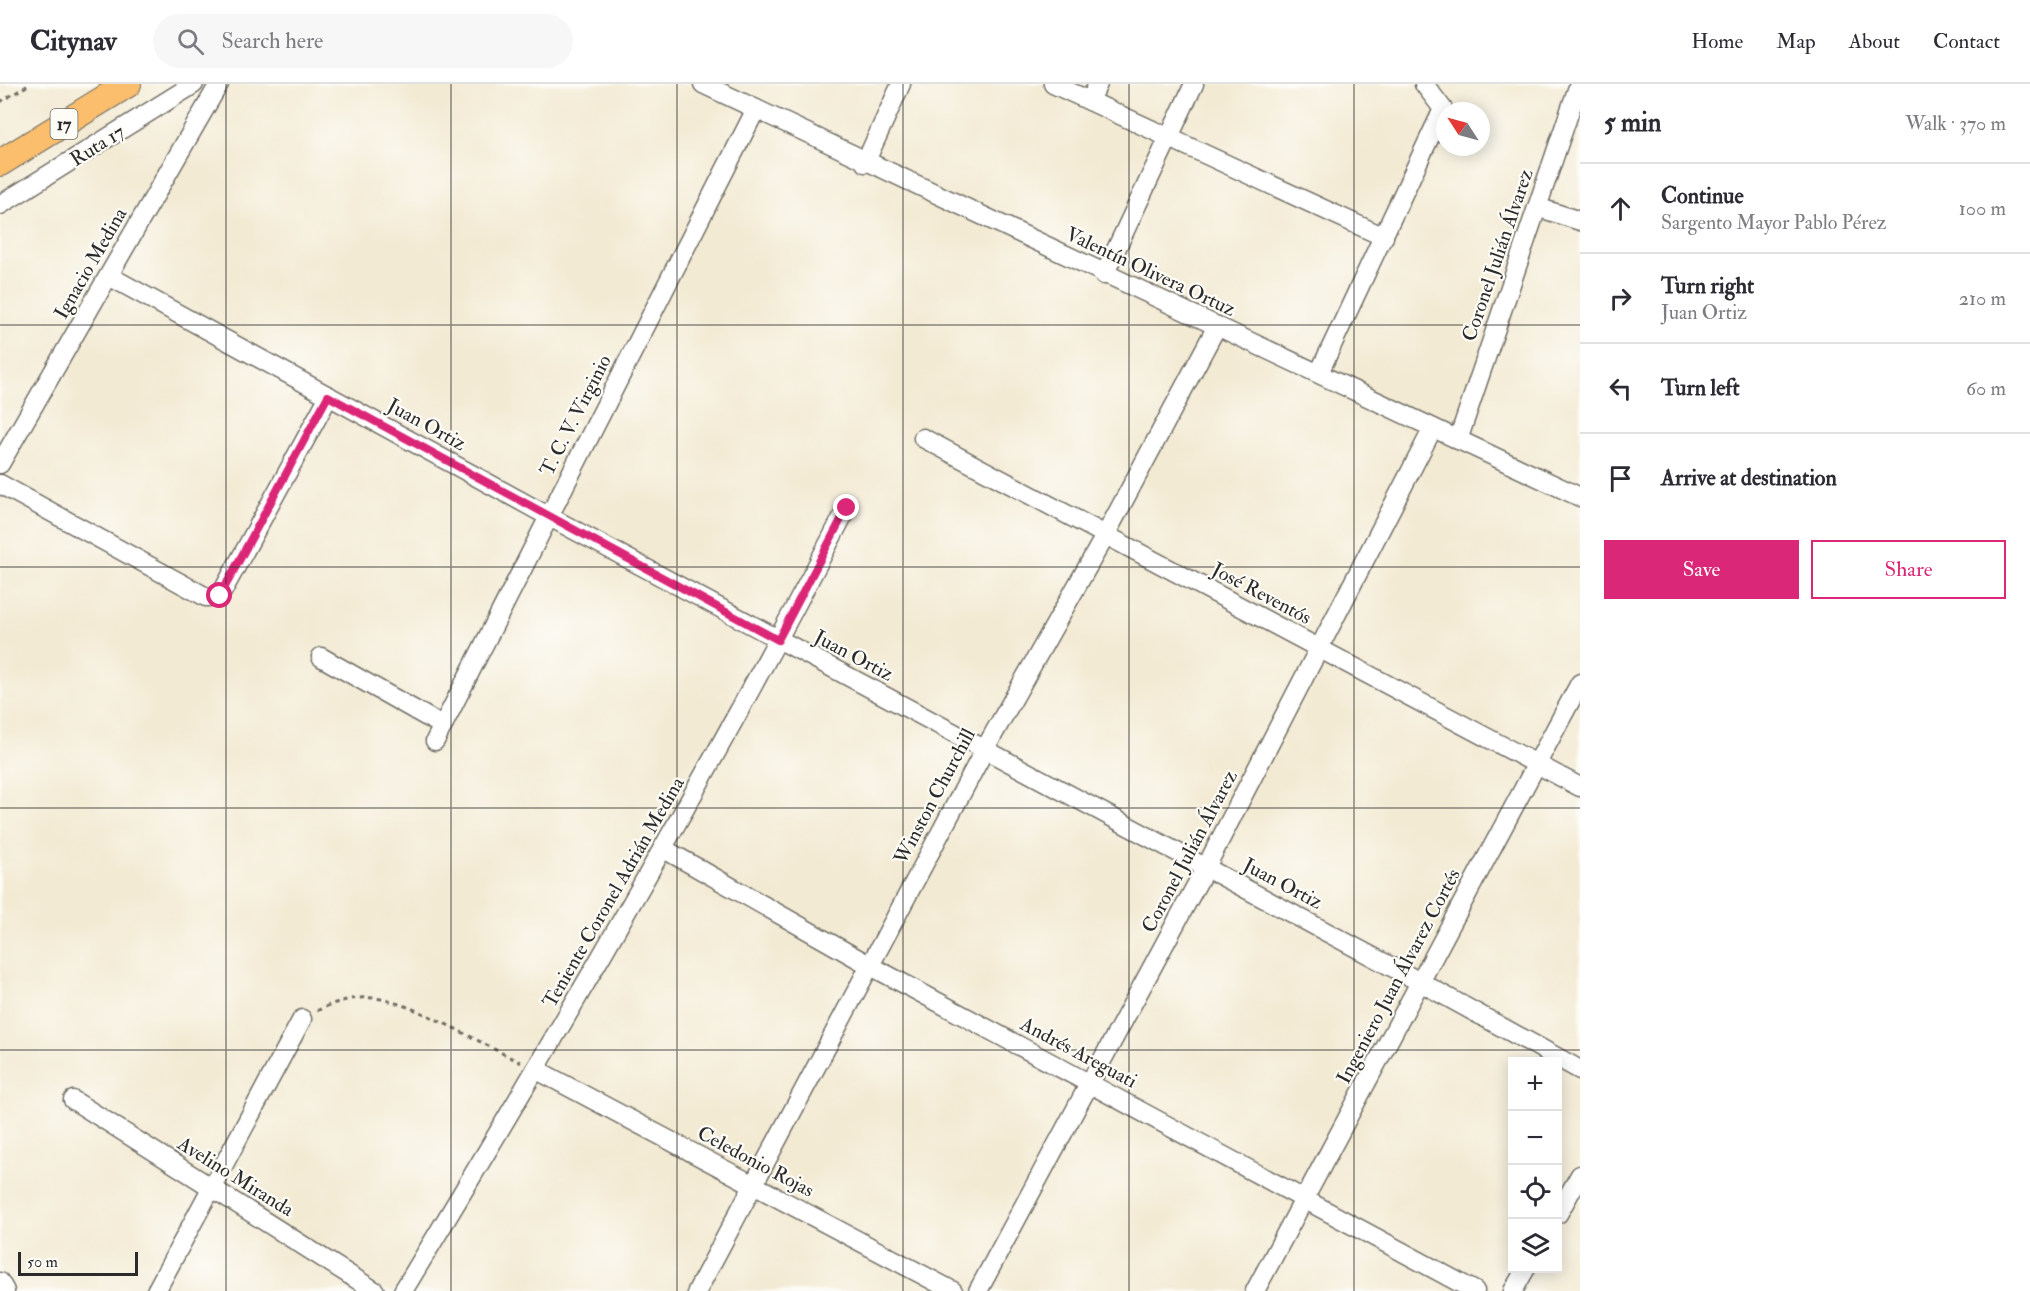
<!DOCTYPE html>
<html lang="en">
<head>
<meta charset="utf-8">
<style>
  body { margin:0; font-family:"IM FELL Double Pica",serif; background:#f7f7f7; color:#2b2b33 }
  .controls { position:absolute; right:18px; bottom:18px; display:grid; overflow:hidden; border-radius:0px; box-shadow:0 3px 15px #0003 }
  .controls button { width:54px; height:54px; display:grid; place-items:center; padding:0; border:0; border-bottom:2px solid #e1e1e2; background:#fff; color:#2b2b33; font:30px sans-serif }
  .compass { position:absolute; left:1436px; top:18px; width:54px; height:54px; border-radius:50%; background:#fff; box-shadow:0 3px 15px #0003; rotate:306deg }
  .scale { position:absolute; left:18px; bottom:15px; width:120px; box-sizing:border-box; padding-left:6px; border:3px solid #2b2b2b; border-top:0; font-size:16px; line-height:21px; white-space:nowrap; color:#2b2b2b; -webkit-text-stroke:4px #fdfcf7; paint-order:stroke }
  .stop { position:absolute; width:18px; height:18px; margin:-14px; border:4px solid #db2777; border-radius:50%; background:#fff }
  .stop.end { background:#db2777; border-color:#fff; box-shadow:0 2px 6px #0008 }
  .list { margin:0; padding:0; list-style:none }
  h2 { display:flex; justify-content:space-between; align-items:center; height:78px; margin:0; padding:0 24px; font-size:26px }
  h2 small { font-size:20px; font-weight:400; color:#7c7c81 }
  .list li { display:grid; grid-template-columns:39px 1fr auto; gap:18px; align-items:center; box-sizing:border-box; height:90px; padding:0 24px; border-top:2px solid #e1e1e2 }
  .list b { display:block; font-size:22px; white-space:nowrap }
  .list p { margin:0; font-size:20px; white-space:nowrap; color:#7c7c81 }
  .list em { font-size:20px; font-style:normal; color:#7c7c81 }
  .actions { display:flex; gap:12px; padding:18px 24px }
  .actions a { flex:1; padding:14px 0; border:2px solid #db2777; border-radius:0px; text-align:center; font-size:21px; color:#db2777 }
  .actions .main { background:#db2777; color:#fff }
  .icon { flex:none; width:33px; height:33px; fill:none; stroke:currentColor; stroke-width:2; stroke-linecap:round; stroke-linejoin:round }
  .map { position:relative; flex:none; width:1580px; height:1207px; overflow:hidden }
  header { display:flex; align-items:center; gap:36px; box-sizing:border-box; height:84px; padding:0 30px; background:#fff; border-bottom:2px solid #e1e1e2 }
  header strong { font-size:28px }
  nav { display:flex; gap:33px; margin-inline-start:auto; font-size:21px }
  .search { width:420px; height:54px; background:#f7f7f7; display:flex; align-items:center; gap:15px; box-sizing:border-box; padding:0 21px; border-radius:33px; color:#7c7c81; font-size:22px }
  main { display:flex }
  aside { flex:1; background:#fff }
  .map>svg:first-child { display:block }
</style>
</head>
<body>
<header>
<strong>Citynav</strong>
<div class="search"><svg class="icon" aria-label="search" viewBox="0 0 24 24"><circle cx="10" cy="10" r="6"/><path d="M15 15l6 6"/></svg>Search here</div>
<nav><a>Home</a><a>Map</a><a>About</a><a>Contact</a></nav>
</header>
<main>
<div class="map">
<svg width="1580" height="1207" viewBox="0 0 1580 1207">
  <rect width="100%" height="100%" fill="#fdfcf7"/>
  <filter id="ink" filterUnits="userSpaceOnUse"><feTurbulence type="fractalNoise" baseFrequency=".0167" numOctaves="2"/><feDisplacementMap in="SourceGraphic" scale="12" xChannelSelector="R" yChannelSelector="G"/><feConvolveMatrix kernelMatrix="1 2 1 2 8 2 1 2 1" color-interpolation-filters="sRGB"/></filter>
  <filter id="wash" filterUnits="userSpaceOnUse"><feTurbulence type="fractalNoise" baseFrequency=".008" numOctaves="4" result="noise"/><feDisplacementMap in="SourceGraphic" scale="24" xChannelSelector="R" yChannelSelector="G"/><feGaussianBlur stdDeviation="1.35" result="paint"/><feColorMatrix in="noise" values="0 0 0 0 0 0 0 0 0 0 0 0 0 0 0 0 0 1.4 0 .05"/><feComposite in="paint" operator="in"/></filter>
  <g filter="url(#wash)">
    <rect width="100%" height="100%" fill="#f3ead3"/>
  </g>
  <g filter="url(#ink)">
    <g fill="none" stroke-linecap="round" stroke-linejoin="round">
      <defs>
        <g id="minor">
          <path d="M703,0C995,139 1288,275 1580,413"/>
          <polyline points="1053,0 1384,153"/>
          <polyline points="1090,17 1098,0"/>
          <polyline points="865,79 901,0"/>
          <polyline points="0,121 194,0"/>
          <polyline points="1537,123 1580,137"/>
          <polyline points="1104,191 1194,0"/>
          <polyline points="109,192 548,432 1420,898 1580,986"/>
          <polyline points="1319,289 1443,25 1424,0"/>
          <polyline points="923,354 1580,703"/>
          <polyline points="1458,356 1579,0"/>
          <polyline points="0,380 219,0"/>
          <polyline points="0,400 206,513 220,512 329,312"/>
          <polyline points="321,573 443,642"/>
          <polyline points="435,657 756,25"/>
          <polyline points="664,765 869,881 1475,1207"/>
          <polyline points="537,986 953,1207"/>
          <polyline points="73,1016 375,1207"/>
          <polyline points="1558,1130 1580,1091"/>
          <polyline points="0,1198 5,1207"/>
          <polyline points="156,1207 302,935"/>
          <path d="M403,1207C559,950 709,691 847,424"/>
          <polyline points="697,1207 985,665 1106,450 1217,242"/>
          <polyline points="978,1207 1206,783 1433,344"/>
          <polyline points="1255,1207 1580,599"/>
          <polyline points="1513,1207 1526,1184"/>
        </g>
        <polyline id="highway" points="0,79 128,0"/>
      </defs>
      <!-- minor casing -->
      <use href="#minor" stroke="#716e66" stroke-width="21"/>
      <!-- highway casing -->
      <use href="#highway" stroke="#716e66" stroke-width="28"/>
      <!-- path -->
      <g stroke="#716e66" stroke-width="3" stroke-dasharray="4.5 4.5" stroke-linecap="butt">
        <polyline points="0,18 30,0"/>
        <path d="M317,927C333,918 356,912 374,914C414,918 483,961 522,979"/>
      </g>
      <!-- minor -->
      <use href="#minor" stroke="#fff" stroke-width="18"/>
      <!-- highway -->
      <use href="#highway" stroke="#fabe6d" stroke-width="26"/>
    </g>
  </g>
  <g fill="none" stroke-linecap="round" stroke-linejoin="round" filter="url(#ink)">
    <!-- route -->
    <polyline stroke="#db2777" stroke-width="8" points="220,512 328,312 778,556 847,424"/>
  </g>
  <!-- grid -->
  <path fill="none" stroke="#2b2b2b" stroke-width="1.5" stroke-opacity="0.55" d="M226,0V1207M451,0V1207M677,0V1207M903,0V1207M1129,0V1207M1354,0V1207M0,241H1580M0,483H1580M0,724H1580M0,966H1580"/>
  <g text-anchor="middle" stroke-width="4.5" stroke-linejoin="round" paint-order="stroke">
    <!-- shield labels -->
    <rect fill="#fdfcf7" stroke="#6a6a68" stroke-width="1.5" x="50.5" y="25" width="27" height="30" rx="4.5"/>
    <g font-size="18" font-weight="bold" fill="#2b2b2b">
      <text x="64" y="46">17</text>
    </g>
    <!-- street labels -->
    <g font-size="20" fill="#2b2b2b" stroke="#fdfcf7">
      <text transform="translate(97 61) rotate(-32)" y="7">Ruta 17</text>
      <text transform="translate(1497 171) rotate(-71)" y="7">Coronel Julián Álvarez</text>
      <text transform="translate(90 179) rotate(-60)" y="7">Ignacio Medina</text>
      <text transform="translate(1151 187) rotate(25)" y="7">Valentín Olivera Ortuz</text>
      <text transform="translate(575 331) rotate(-63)" y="7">T. C. V. Virginio</text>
      <text transform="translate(427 340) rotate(29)" y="7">Juan Ortiz</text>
      <text transform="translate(1262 509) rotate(28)" y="7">José Reventós</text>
      <text transform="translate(854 571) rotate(28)" y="7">Juan Ortiz</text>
      <text transform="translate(934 712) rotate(-62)" y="7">Winston Churchill</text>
      <text transform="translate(1189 767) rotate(-62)" y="7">Coronel Julián Álvarez</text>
      <text transform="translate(1283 799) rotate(28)" y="7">Juan Ortiz</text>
      <text transform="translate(613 808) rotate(-60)" y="7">Teniente Coronel Adrián Medina</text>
      <text transform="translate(1398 892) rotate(-62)" y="7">Ingeniero Juan Álvarez Cortés</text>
      <text transform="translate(1079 968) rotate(28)" y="7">Andrés Areguati</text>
      <text transform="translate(756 1077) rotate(28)" y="7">Celedonio Rojas</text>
      <text transform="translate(236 1092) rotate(32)" y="7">Avelino Miranda</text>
    </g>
  </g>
</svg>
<div class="controls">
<button>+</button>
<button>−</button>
<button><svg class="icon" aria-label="locate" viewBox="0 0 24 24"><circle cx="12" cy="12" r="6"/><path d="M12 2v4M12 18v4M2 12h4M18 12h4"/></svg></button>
<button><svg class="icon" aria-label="layers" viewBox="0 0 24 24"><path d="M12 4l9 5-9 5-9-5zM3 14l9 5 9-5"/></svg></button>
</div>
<svg class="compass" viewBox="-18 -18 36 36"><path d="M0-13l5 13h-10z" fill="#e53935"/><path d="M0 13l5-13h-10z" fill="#7c7c81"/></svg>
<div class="scale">50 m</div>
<div class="stop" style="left:220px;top:512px"></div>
<div class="stop end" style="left:847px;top:424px"></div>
</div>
<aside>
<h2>5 min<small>Walk · 370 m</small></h2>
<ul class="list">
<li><svg class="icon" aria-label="ahead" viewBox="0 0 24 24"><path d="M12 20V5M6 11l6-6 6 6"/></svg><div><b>Continue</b><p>Sargento Mayor Pablo Pérez</p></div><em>100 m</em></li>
<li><svg class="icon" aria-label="right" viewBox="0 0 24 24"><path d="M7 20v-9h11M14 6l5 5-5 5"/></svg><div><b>Turn right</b><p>Juan Ortiz</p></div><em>210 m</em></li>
<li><svg class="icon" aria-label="left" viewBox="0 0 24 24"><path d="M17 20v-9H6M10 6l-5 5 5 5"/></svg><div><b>Turn left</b></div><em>60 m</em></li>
<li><svg class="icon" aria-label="arrive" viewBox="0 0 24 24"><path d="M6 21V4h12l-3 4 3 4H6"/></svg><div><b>Arrive at destination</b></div></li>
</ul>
<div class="actions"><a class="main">Save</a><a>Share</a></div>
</aside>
</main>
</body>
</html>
